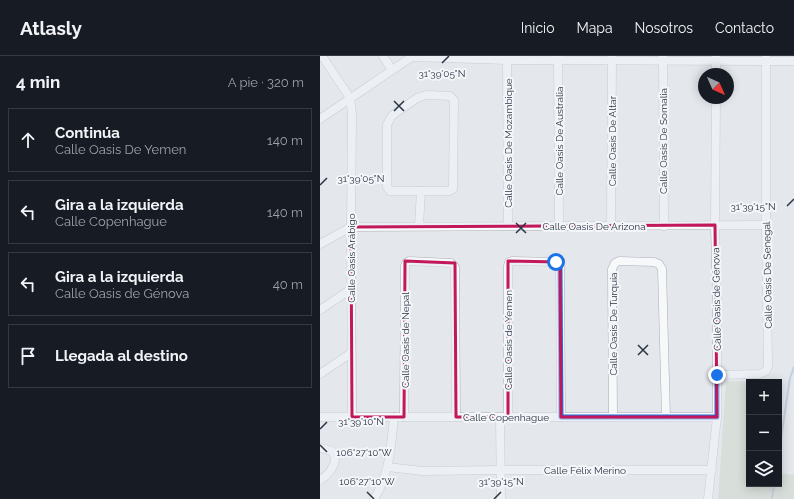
<!DOCTYPE html>
<html lang="es">
<head>
<meta charset="utf-8">
<style>
  body { margin:0; font-family:Raleway,sans-serif; background:#20242c; color:#f1f3f6 }
  .controls { position:absolute; right:12px; bottom:12px; display:grid; overflow:hidden; border-radius:0px; box-shadow:0 2px 10px #0003 }
  .controls button { width:36px; height:36px; display:grid; place-items:center; padding:0; border:0; border-bottom:1px solid #363941; background:#171b24; color:#f1f3f6; font:20px sans-serif }
  .compass { position:absolute; left:378px; top:12px; width:36px; height:36px; border-radius:50%; background:#171b24; box-shadow:0 2px 10px #0003; rotate:135deg }
  .stop { position:absolute; width:12px; height:12px; margin:-9px; border:3px solid #1a73e8; border-radius:50%; background:#fff }
  .stop.end { background:#1a73e8; border-color:#fff; box-shadow:0 1px 4px #0008 }
  .list { margin:0; padding:0; list-style:none }
  h2 { display:flex; justify-content:space-between; align-items:center; height:52px; margin:0; padding:0 16px; font-size:17px }
  h2 small { font-size:13px; font-weight:400; color:#9ea1a6 }
  .list li { display:grid; grid-template-columns:26px 1fr auto; gap:12px; align-items:center; box-sizing:border-box; height:64px; margin:0 8px 8px; padding:0 8px; border:1px solid #363941; border-radius:0px }
  .list b { display:block; font-size:15px; white-space:nowrap }
  .list p { margin:0; font-size:13px; white-space:nowrap; color:#9ea1a6 }
  .list em { font-size:13px; font-style:normal; color:#9ea1a6 }
  .icon { flex:none; width:22px; height:22px; fill:none; stroke:currentColor; stroke-width:2; stroke-linecap:round; stroke-linejoin:round }
  .map { position:relative; flex:none; width:474px; height:443px; overflow:hidden }
  header { display:flex; align-items:center; gap:24px; box-sizing:border-box; height:56px; padding:0 20px; background:#171b24; border-bottom:1px solid #363941 }
  header strong { font-size:19px }
  nav { display:flex; gap:22px; margin-inline-start:auto; font-size:14px }
  main { display:flex }
  aside { flex:1; background:#171b24 }
  .map>svg:first-child { display:block }
</style>
</head>
<body>
<header>
<strong>Atlasly</strong>
<nav><a>Inicio</a><a>Mapa</a><a>Nosotros</a><a>Contacto</a></nav>
</header>
<main>
<aside>
<h2>4 min<small>A pie · 320 m</small></h2>
<ul class="list">
<li><svg class="icon" aria-label="ahead" viewBox="0 0 24 24"><path d="M12 20V5M6 11l6-6 6 6"/></svg><div><b>Continúa</b><p>Calle Oasis De Yemen</p></div><em>140 m</em></li>
<li><svg class="icon" aria-label="left" viewBox="0 0 24 24"><path d="M17 20v-9H6M10 6l-5 5 5 5"/></svg><div><b>Gira a la izquierda</b><p>Calle Copenhague</p></div><em>140 m</em></li>
<li><svg class="icon" aria-label="left" viewBox="0 0 24 24"><path d="M17 20v-9H6M10 6l-5 5 5 5"/></svg><div><b>Gira a la izquierda</b><p>Calle Oasis de Génova</p></div><em>40 m</em></li>
<li><svg class="icon" aria-label="arrive" viewBox="0 0 24 24"><path d="M6 21V4h12l-3 4 3 4H6"/></svg><div><b>Llegada al destino</b></div></li>
</ul>
</aside>
<div class="map">
<svg width="474" height="443" viewBox="0 0 474 443">
  <rect width="100%" height="100%" fill="#e4e7ec"/>
  <!-- green -->
  <polygon fill="#c9d6c5" points="406,325 436,326 429,326 429,428 459,428 459,417 474,419 474,443 398,443"/>
  <g fill="none" stroke-linecap="round" stroke-linejoin="round">
    <!-- stream -->
    <g stroke="#9fb4cc" stroke-width="2">
      <polyline points="459,396 470,322 474,311"/>
      <polyline points="452,443 454,428"/>
    </g>
    <defs>
      <g id="minor">
        <polyline points="2,0 30,42 32,58 31,171 32,361"/>
        <polyline points="63,0 72,14"/>
        <polyline points="343,0 344,170"/>
        <polyline points="91,1 187,4 474,5"/>
        <polyline points="238,1 239,170"/>
        <polyline points="187,4 188,170"/>
        <polyline points="396,18 396,1"/>
        <polygon points="106,39 130,40 134,44 133,133 129,135 70,135 67,131 67,69 71,61 74,58 97,42"/>
        <polyline points="0,63 93,0"/>
        <polyline points="99,170 101,135"/>
        <polyline points="291,170 292,0"/>
        <polyline points="0,188 31,171 446,169"/>
        <polyline points="0,254 31,233"/>
        <polyline points="0,318 31,297"/>
        <polyline points="397,319 440,318 446,315 448,310 446,169 446,1"/>
        <polyline points="0,361 397,361"/>
        <polyline points="84,361 85,210 86,207 89,205 131,207 135,211 136,361"/>
        <polyline points="188,361 188,210 189,206 192,205 236,206 238,208 240,211 241,361"/>
        <polyline points="293,361 292,213 295,207 299,205 334,206 339,208 342,213 346,361"/>
        <polyline points="180,362 181,443"/>
        <path d="M0,392L12,395C20,405 10,418 0,424"/>
        <polyline points="68,411 102,415 181,414 392,414"/>
        <path d="M54,443C70,418 71,389 74,361"/>
        <polyline points="388,443 397,361 397,246 395,169 396,42"/>
      </g>
    </defs>
    <!-- minor casing -->
    <use href="#minor" stroke="#a9aeb7" stroke-width="9"/>
    <!-- path -->
    <polyline stroke="#c2c5cb" stroke-width="1.5" stroke-dasharray="3 3" stroke-linecap="butt" points="460,420 460,443"/>
    <!-- minor -->
    <use href="#minor" stroke="#f7f8fa" stroke-width="8"/>
  </g>
  <g fill="none" stroke-linecap="round" stroke-linejoin="round">
    <!-- route -->
    <polyline stroke="#1a73e8" stroke-width="5" points="236,206 238,208 240,211 241,361 397,361 397,319"/>
  </g>
  <!-- marked area -->
  <path d="M0 0H474V443H0ZM395,169L397,361H241L240,206L188,205V361H136L135,207L85,205L84,361H32L31,171Z" fill="#e4e7ec" fill-opacity=".55" fill-rule="evenodd"/>
  <path fill="none" stroke="#c2185b" stroke-width="3" stroke-linejoin="round" d="M395,169L397,361H241L240,206L188,205V361H136L135,207L85,205L84,361H32L31,171Z"/>
  <!-- ticks -->
  <path fill="none" stroke="#2b3445" stroke-width="1.5" d="M122,7L129,0M74,45L84,55M74,55L84,45M0,129L7,122M467,150L474,143M196,167L206,177M196,177L206,167M318,289L328,299M318,299L328,289M0,373L7,366M0,389L7,396M47,436L54,443M174,443L181,436"/>
  <g text-anchor="middle" stroke-width="4" stroke-linejoin="round" paint-order="stroke">
    <!-- street labels -->
    <g font-size="10" fill="#2b3445" stroke="#f4f6f9">
      <text transform="translate(239 85) rotate(-90)" y="4">Calle Oasis De Australia</text>
      <text transform="translate(292 85) rotate(-90)" y="4">Calle Oasis De Altar</text>
      <text transform="translate(343 85) rotate(-90)" y="4">Calle Oasis De Somalia</text>
      <text transform="translate(188 87) rotate(-90)" y="4">Calle Oasis De Mozambique</text>
      <text x="274" y="174">Calle Oasis De Arizona</text>
      <text transform="translate(31 202) rotate(-90)" y="4">Calle Oasis Arábigo</text>
      <text transform="translate(447 219) rotate(-91)" y="4">Calle Oasis De Senegal</text>
      <text transform="translate(396 243) rotate(-91)" y="4">Calle Oasis de Génova</text>
      <text transform="translate(293 268) rotate(-90)" y="4">Calle Oasis De Turquía</text>
      <text transform="translate(85 284) rotate(-90)" y="4">Calle Oasis de Nepal</text>
      <text transform="translate(188 284) rotate(-90)" y="4">Calle Oasis de Yemen</text>
      <text x="186" y="365">Calle Copenhague</text>
      <text x="265" y="418">Calle Félix Merino</text>
    </g>
  </g>
  <g font-size="10" text-anchor="middle" fill="#2b3445" stroke="#f4f6f9" stroke-width="4" stroke-linejoin="round" paint-order="stroke">
    <text x="122" y="21">31°39'05"N</text>
    <text x="41" y="126">31°39'05"N</text>
    <text x="433" y="154">31°39'15"N</text>
    <text x="41" y="369">31°39'10"N</text>
    <text x="44" y="400">106°27'10"W</text>
    <text x="47" y="429">106°27'10"W</text>
    <text x="181" y="429">31°39'15"N</text>
  </g>
</svg>
<div class="controls">
<button>+</button>
<button>−</button>
<button><svg class="icon" aria-label="layers" viewBox="0 0 24 24"><path d="M12 4l9 5-9 5-9-5zM3 14l9 5 9-5"/></svg></button>
</div>
<svg class="compass" viewBox="-18 -18 36 36"><path d="M0-13l5 13h-10z" fill="#e53935"/><path d="M0 13l5-13h-10z" fill="#9ea1a6"/></svg>
<div class="stop" style="left:236px;top:206px"></div>
<div class="stop end" style="left:397px;top:319px"></div>
</div>
</main>
</body>
</html>
